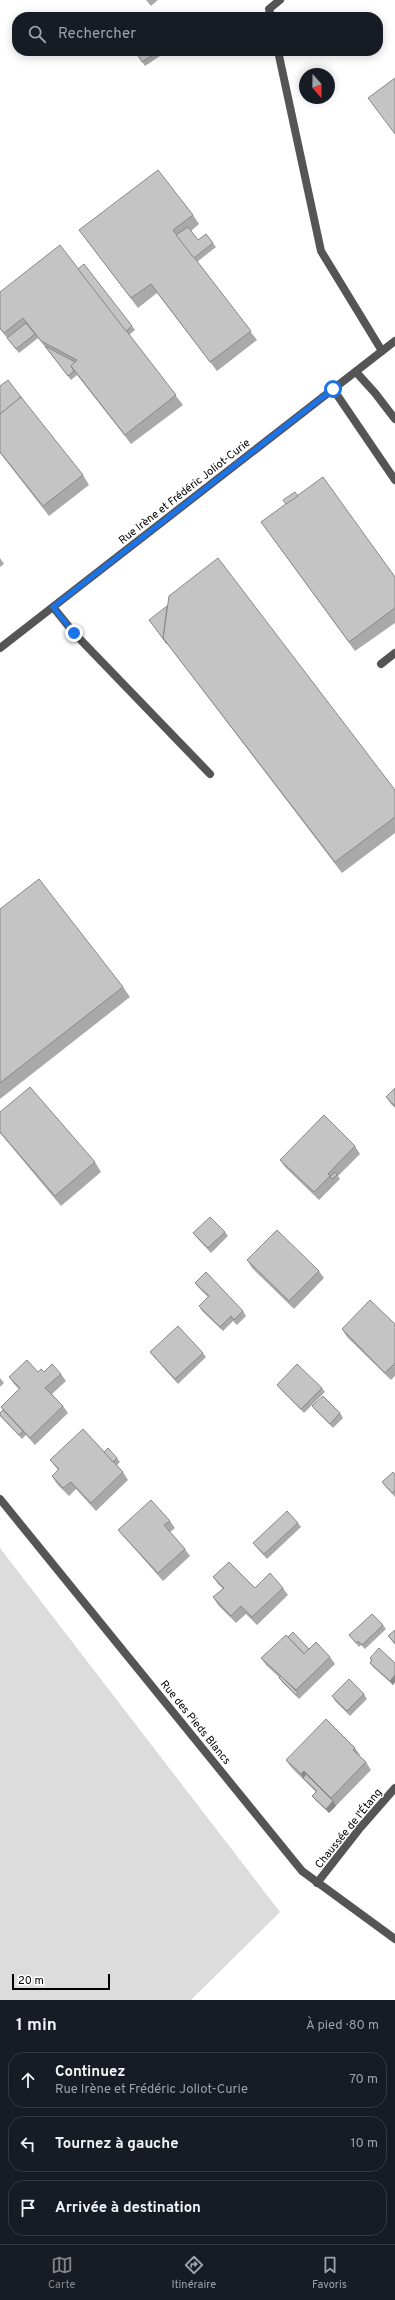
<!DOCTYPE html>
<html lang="fr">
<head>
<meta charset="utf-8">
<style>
  body { margin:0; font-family:Overpass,sans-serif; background:#242831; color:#f1f3f6 }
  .compass { position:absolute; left:299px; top:68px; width:36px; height:36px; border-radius:50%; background:#171b24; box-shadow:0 2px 10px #0003; rotate:160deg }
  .scale { position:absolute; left:12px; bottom:10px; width:98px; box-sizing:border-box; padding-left:4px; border:2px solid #000; border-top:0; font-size:11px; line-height:14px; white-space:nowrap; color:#000; -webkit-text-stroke:3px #fff; paint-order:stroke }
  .stop { position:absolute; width:12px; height:12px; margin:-9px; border:3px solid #1a73e8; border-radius:50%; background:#fff }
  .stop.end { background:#1a73e8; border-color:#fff; box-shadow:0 1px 4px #0008 }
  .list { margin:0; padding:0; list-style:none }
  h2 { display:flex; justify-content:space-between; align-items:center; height:52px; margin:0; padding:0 16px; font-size:17px }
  h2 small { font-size:13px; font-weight:400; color:#9ea1a6 }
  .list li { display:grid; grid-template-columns:26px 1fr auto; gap:12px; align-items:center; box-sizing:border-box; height:56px; margin:0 8px 8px; padding:0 8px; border:1px solid #363941; border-radius:16px }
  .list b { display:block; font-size:15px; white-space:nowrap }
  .list p { margin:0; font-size:13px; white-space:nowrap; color:#9ea1a6 }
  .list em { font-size:13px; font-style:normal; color:#9ea1a6 }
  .icon { flex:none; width:22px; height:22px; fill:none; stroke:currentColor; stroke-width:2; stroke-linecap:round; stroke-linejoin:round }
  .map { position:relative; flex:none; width:395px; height:2000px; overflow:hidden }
  .search { position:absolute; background:#171b24; box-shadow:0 2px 10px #0003; left:12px; right:12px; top:12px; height:44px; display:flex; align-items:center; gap:10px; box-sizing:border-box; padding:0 14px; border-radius:16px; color:#9ea1a6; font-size:15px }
  .sheet { height:244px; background:#171b24 }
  nav { display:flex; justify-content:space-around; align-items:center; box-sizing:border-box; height:56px; border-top:1px solid #363941; background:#171b24; font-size:11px; color:#9ea1a6 }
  nav a { display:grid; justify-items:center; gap:2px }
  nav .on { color:#858687 }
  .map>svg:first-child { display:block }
</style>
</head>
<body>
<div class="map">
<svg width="395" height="2000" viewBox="0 0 395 2000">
  <rect width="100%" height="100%" fill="#fff"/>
  <!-- green -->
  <polygon fill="#dcdcdc" points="0,1548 280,1912 191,2000 0,2000"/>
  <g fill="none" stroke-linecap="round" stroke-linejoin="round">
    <!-- service -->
    <g stroke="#555" stroke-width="8">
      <polyline points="356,372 375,393 395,419"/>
      <polyline points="333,389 395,480"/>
      <polyline points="53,607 74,633 210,774"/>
      <polyline points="381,664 395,653"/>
    </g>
    <!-- minor -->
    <g stroke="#555" stroke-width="8">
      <polyline points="271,17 269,9 280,0"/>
      <polyline points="278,51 321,251 382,351"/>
      <polyline points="0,648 395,341"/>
      <polyline points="0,1499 302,1871 395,1939"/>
      <polyline points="317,1883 360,1828 395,1788"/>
    </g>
  </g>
  <!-- wall -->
  <g fill="#a9a9a9">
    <polygon points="146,0 158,0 151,6"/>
    <polygon points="156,51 160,56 145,66 137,54"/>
    <polygon points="193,215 199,224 191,231 198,240 206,234 216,247 197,262 257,340 217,371 157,293 138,308 79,230"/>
    <polygon points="78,269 132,326 135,330 129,335 183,405 131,444 77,375 71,380 38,338 19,353 0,329 0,292"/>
    <polygon points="0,386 83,475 89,485 49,516 0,453"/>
    <polygon points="298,496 395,577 395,623 355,651 261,522"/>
    <polygon points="0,558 4,564 0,567"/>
    <polygon points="149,620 395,790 395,833 342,873"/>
    <polygon points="0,909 123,987 130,997 0,1099"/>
    <polygon points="395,1088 395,1108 391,1104 386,1097"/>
    <polygon points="0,1112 95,1162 101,1172 61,1206 0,1133"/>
    <polygon points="355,1146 360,1154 338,1176 340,1179 319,1200 285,1167 280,1160"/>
    <polygon points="225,1232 228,1236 211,1253 196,1237 193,1233"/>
    <polygon points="247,1260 319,1271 324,1278 294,1309 252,1268"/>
    <polygon points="195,1283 243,1311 246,1316 237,1325 233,1321 223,1331 202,1311 199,1306 208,1297 198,1287"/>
    <polygon points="395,1324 395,1376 391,1380 347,1337 342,1329"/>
    <polygon points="150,1352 203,1353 206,1357 178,1384 153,1356"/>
    <polygon points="38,1372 61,1374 66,1381 52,1394 63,1406 68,1413 35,1445 26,1435 22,1439 2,1418 0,1416 0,1413 3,1410 1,1407 19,1389 14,1384 9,1377"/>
    <polygon points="0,1378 4,1383 0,1387"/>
    <polygon points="277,1385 322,1388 325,1392 304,1413 280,1389"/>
    <polygon points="312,1406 340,1413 343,1418 333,1428 315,1410"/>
    <polygon points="104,1452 117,1458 120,1462 117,1465 123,1472 128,1480 96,1511 76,1489 69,1496 57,1484 52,1476 58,1470 50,1460"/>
    <polygon points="395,1474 395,1497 385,1486 382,1482"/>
    <polygon points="170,1521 175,1528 170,1532 185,1549 190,1556 163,1581 124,1537 118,1530"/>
    <polygon points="298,1523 301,1527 267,1559 256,1547 253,1543"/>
    <polygon points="213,1577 255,1588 283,1588 288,1595 257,1625 246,1614 236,1623 218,1605 213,1597 223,1589 218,1584"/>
    <polygon points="383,1625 386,1629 365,1649 361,1645 359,1647 349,1635"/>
    <polygon points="395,1630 395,1645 388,1636"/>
    <polygon points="288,1637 309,1649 330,1657 335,1664 299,1699 282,1682 279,1677 266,1665 261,1658"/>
    <polygon points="370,1658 395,1663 395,1682 393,1685 373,1667 370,1663 371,1661"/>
    <polygon points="364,1694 367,1699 350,1716 335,1701 332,1696"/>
    <polygon points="355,1748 360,1755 359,1756 366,1762 371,1770 329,1813 315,1800 312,1796 316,1792 291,1767 286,1760"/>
  </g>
  <!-- shaded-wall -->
  <g fill="#898989">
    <polygon points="395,1675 395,1682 393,1685 390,1681"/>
    <polygon points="304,1771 309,1778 303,1778 301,1774"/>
    <polygon points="333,1801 336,1806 329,1813 326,1809"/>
  </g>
  <!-- building -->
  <g fill="#c4c4c4" stroke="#898989">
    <polygon points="141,51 156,51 157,52 142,62 137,54"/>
    <polygon points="395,78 395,134 368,98"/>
    <polygon points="158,170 193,215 173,230 251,331 210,362 151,284 131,298 79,230"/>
    <polygon points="188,227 198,240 206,234 213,243 194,258 176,235"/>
    <polygon points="60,245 176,395 125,435 71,366 77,360 41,341 23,318 4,333 0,328 0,292"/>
    <polygon points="84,264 132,326 126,331 78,269"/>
    <polygon points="26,323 35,334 16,349 7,338"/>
    <polygon points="45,346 75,362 71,366 74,371 68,376"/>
    <polygon points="8,380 21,397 0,414 0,386"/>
    <polygon points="21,397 83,475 43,506 0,452 0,414"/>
    <polygon points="323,477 395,577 395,608 349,642 261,522"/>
    <polygon points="295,492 298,496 286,504 283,500"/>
    <polygon points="218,558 395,790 395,817 335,862 163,638 169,596"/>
    <polygon points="167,606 163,638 167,644 149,620"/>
    <polygon points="39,879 123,987 0,1083 0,909"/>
    <polygon points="30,1087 95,1162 55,1196 0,1132 0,1112"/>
    <polygon points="395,1088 395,1106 386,1097"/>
    <polygon points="324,1115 355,1146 328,1174 330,1176 314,1192 280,1160"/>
    <polygon points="335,1172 337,1175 332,1179 330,1177"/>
    <polygon points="210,1217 225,1232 208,1248 193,1233"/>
    <polygon points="277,1230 319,1271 289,1301 247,1260"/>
    <polygon points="206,1272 243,1311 234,1320 231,1316 220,1327 199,1306 209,1296 195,1283"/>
    <polygon points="370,1300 395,1324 395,1363 385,1373 342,1329"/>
    <polygon points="178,1326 203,1353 175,1379 150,1352"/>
    <polygon points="27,1360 38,1372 41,1369 44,1372 52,1364 61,1374 45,1388 63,1406 30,1438 1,1407 20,1388 9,1377"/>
    <polygon points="297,1364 322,1388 301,1409 277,1385"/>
    <polygon points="323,1396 340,1413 330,1424 312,1406"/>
    <polygon points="3,1410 23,1431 19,1435 0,1415 0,1413"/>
    <polygon points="83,1429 123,1472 91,1503 71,1482 63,1488 52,1476 59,1469 50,1460"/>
    <polygon points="108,1448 117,1458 113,1462 104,1452"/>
    <polygon points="393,1472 395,1474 395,1490 392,1493 382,1482"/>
    <polygon points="151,1500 170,1521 164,1525 185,1549 158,1573 118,1530"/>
    <polygon points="287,1511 298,1523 264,1554 253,1543"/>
    <polygon points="229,1562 255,1588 270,1573 283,1588 252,1617 241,1606 231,1616 213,1597 224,1588 213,1577"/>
    <polygon points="372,1614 383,1625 362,1645 358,1641 356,1643 349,1635"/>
    <polygon points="395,1630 395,1643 388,1636"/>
    <polygon points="293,1632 309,1649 304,1654 288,1637"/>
    <polygon points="286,1635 304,1654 316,1642 330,1657 296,1690 261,1658"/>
    <polygon points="379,1648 395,1663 395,1675 390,1681 370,1663 372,1660 370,1658"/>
    <polygon points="281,1676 298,1693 296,1695 279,1678"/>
    <polygon points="349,1679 364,1694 347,1711 332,1696"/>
    <polygon points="326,1719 355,1748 353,1750 366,1762 331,1798 304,1771 301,1774 286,1760"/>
    <polygon points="306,1774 333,1801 326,1809 312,1796 317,1791 303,1778"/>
  </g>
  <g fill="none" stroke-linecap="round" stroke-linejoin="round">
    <!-- route -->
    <polyline stroke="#1a73e8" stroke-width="5" points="74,633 53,607 333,389"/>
  </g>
  <g text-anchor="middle" stroke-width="3" stroke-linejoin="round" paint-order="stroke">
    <!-- street labels -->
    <g font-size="11" fill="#000" stroke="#fff">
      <text transform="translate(184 491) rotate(-38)" y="4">Rue Irène et Frédéric Joliot-Curie</text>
      <text transform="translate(196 1722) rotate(51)" y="4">Rue des Pieds Blancs</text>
      <text transform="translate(348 1828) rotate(-51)" y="4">Chaussée de l'Étang</text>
    </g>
  </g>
</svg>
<svg class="compass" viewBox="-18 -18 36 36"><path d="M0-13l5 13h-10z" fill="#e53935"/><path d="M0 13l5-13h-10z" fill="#9ea1a6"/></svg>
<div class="scale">20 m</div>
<div class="stop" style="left:333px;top:389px"></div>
<div class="stop end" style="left:74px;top:633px"></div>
<div class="search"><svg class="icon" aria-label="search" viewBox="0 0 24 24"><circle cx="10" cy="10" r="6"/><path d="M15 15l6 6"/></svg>Rechercher</div>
</div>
<section class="sheet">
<h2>1 min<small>À pied · 80 m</small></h2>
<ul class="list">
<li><svg class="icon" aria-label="ahead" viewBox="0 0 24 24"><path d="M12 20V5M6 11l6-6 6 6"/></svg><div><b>Continuez</b><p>Rue Irène et Frédéric Joliot-Curie</p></div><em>70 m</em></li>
<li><svg class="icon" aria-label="left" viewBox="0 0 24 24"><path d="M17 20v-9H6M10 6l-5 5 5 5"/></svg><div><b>Tournez à gauche</b></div><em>10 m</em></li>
<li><svg class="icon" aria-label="arrive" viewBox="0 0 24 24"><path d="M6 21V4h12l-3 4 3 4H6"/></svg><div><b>Arrivée à destination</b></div></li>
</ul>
</section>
<nav>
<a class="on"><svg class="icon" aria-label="map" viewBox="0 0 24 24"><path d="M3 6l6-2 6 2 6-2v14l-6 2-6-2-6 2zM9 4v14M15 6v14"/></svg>Carte</a>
<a><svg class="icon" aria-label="directions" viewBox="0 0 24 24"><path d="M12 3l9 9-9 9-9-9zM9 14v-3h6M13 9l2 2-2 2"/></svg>Itinéraire</a>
<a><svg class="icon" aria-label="saved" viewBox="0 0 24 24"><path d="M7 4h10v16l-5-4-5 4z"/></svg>Favoris</a>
</nav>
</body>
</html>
